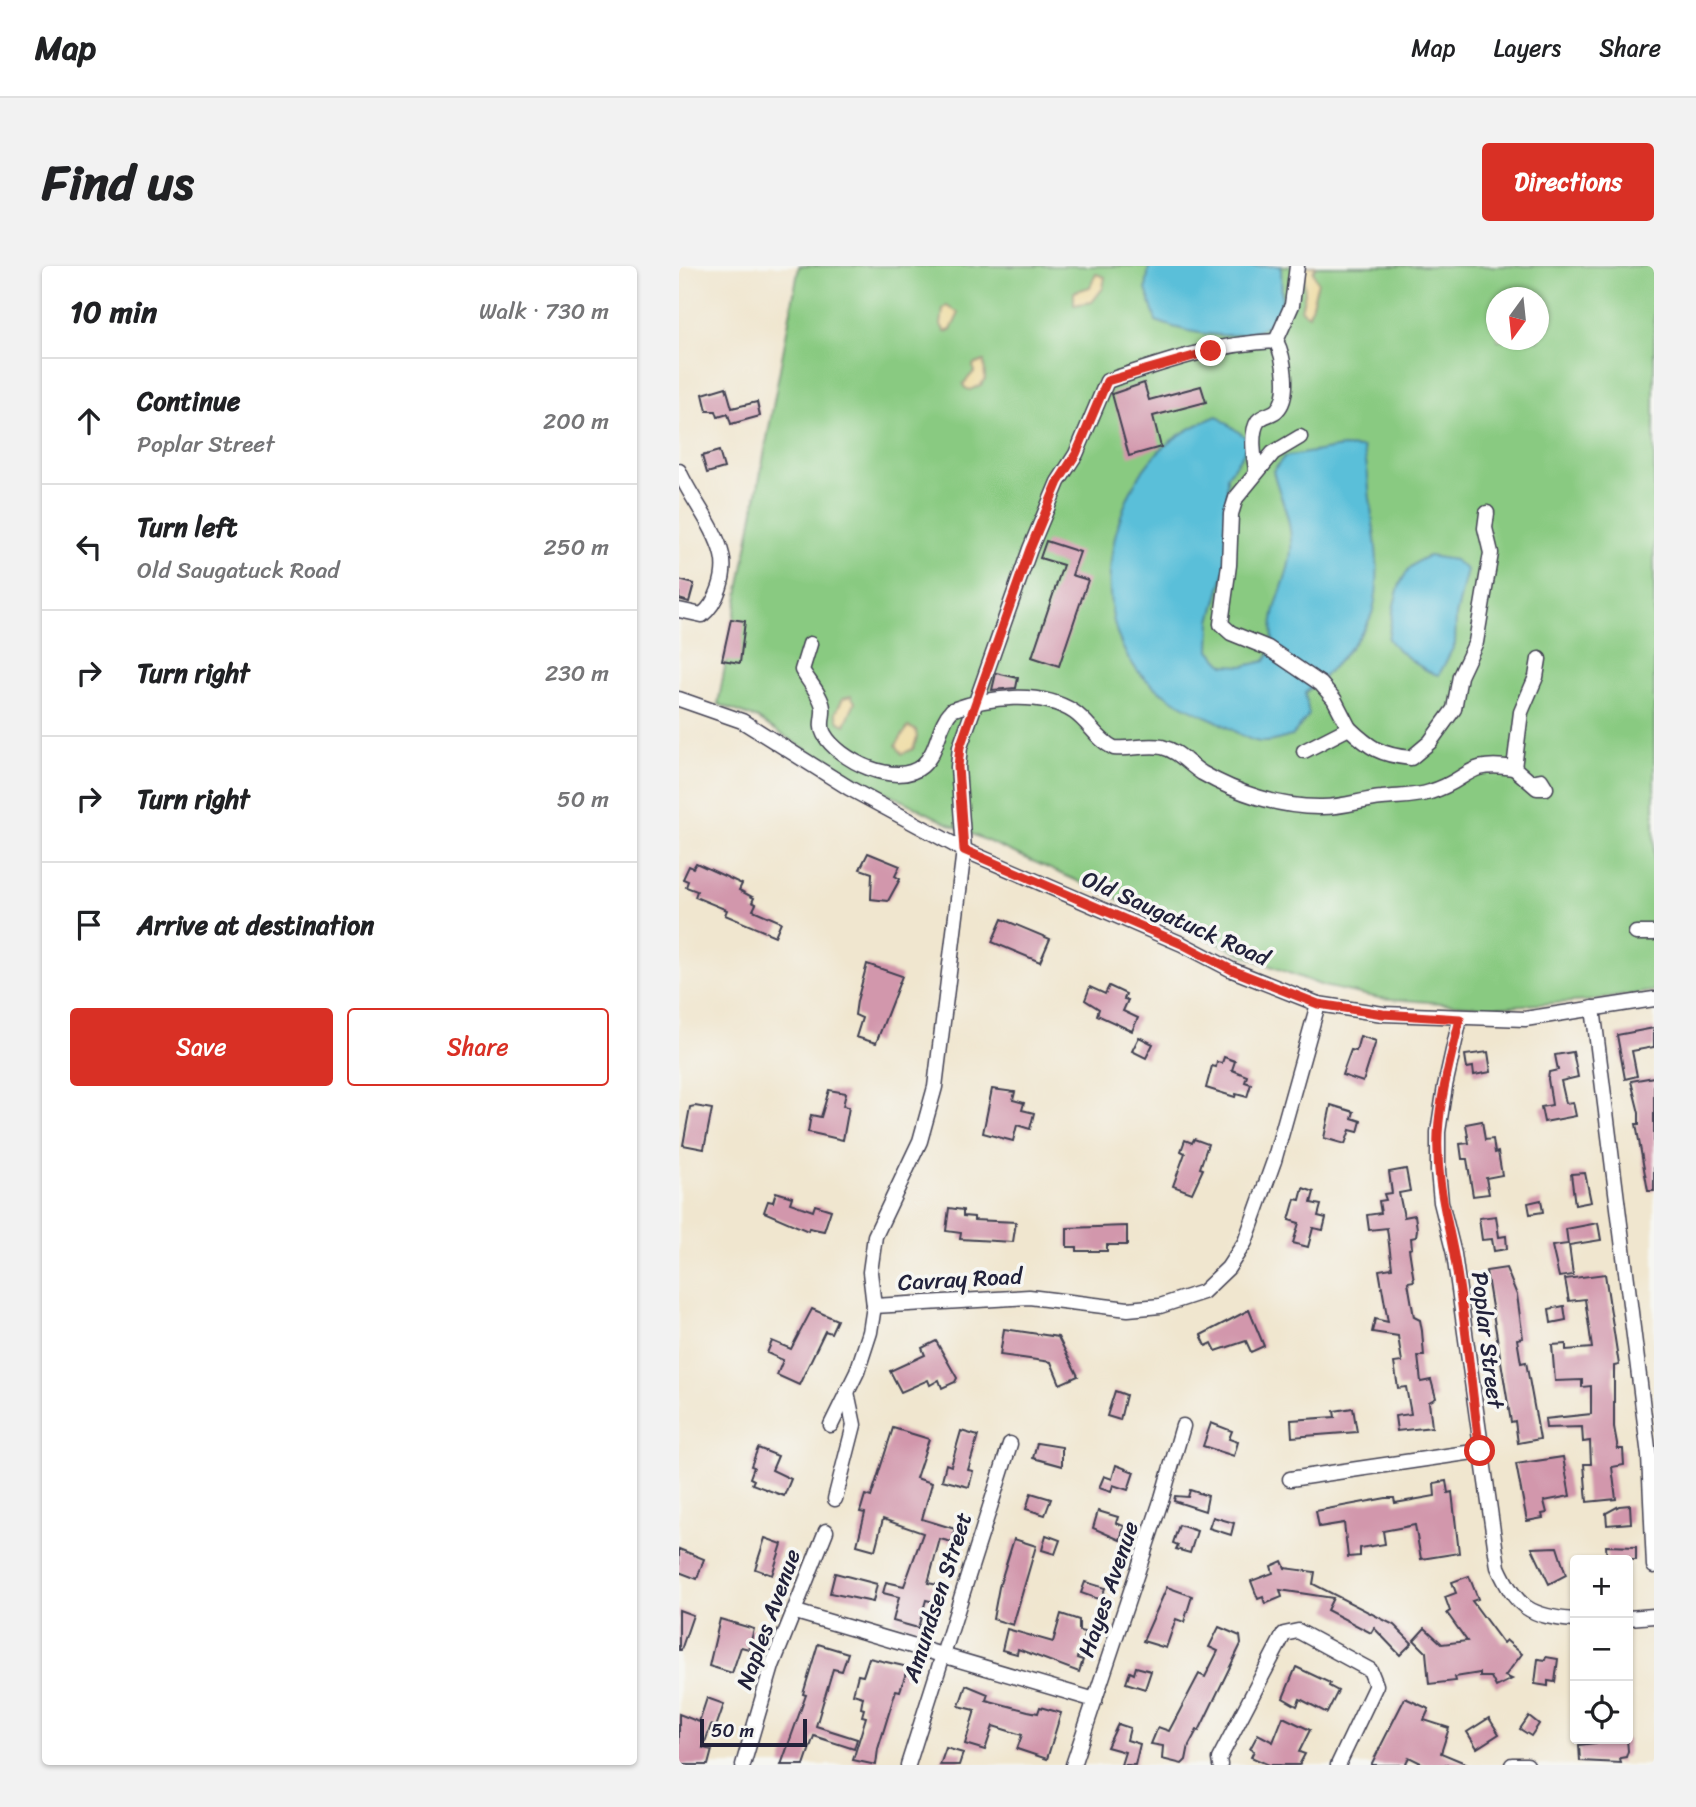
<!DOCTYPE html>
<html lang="en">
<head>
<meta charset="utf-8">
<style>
  body { margin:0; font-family:Sriracha,sans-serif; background:#f2f2f2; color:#202124 }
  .controls { position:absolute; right:21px; bottom:21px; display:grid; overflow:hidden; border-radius:7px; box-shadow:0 2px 5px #0004 }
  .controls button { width:63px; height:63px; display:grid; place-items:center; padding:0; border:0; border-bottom:2px solid #e0e0e0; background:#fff; color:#202124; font:35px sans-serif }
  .compass { position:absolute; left:807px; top:21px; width:63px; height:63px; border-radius:50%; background:#fff; box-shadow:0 2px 5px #0004; rotate:195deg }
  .scale { position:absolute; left:21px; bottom:18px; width:107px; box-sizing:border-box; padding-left:7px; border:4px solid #22223b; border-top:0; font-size:19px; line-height:24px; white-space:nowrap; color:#22223b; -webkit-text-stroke:5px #f6f6f2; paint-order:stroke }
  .stop { position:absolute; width:21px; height:21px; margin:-16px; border:5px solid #d93025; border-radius:50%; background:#fff }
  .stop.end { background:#d93025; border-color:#fff; box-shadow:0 2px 7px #0008 }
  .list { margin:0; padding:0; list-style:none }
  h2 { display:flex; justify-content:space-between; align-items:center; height:91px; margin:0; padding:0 28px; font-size:30px }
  h2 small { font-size:23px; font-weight:400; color:#757577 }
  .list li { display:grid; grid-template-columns:46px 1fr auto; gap:21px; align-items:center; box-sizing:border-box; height:126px; padding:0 28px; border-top:2px solid #e0e0e0 }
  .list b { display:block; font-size:26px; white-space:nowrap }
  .list p { margin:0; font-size:23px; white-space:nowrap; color:#757577 }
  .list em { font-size:23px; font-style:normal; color:#757577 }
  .actions { display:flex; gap:14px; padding:21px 28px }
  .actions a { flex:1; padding:16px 0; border:2px solid #d93025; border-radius:7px; text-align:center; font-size:24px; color:#d93025 }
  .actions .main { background:#d93025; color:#fff }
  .icon { flex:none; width:38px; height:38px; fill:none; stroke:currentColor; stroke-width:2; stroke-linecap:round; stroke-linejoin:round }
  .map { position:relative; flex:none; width:975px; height:1499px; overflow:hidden; border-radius:7px }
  header { display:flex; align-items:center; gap:42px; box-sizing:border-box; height:98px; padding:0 35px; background:#fff; border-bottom:2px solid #e0e0e0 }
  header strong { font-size:33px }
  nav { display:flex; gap:38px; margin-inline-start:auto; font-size:24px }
  .intro { display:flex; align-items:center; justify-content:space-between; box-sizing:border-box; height:168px; padding:0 42px }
  h1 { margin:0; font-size:49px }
  .button { padding:18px 32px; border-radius:7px; background:#d93025; color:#fff; font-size:24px; font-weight:700 }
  main { display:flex; gap:42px; padding:0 42px }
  aside { flex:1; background:#fff; border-radius:7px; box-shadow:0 2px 5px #0004 }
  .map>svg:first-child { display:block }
</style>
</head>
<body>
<header>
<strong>Map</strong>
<nav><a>Map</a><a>Layers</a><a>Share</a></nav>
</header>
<div class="intro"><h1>Find us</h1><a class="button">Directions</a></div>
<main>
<aside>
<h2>10 min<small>Walk · 730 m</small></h2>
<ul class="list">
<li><svg class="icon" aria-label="ahead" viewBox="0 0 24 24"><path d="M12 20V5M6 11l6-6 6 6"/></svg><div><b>Continue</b><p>Poplar Street</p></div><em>200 m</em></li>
<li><svg class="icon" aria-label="left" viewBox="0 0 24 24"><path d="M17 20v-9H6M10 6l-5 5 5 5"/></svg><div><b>Turn left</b><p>Old Saugatuck Road</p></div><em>250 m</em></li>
<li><svg class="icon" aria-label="right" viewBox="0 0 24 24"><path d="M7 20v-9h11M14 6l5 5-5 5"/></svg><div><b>Turn right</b></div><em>230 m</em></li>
<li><svg class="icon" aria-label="right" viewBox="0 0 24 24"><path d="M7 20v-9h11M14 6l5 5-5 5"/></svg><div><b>Turn right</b></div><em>50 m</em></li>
<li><svg class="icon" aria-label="arrive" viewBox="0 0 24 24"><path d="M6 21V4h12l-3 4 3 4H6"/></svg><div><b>Arrive at destination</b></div></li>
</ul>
<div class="actions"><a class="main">Save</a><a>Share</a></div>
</aside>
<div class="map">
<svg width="975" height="1499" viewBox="0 0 975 1499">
  <rect width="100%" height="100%" fill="#f6f6f2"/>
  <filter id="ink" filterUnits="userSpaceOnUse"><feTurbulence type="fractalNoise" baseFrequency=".0143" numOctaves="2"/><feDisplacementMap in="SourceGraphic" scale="14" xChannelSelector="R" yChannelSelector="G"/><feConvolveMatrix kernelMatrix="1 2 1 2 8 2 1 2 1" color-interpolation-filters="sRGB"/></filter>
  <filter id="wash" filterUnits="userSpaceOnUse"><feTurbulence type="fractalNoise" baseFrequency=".00686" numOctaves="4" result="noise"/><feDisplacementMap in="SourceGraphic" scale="28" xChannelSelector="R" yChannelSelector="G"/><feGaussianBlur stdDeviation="1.57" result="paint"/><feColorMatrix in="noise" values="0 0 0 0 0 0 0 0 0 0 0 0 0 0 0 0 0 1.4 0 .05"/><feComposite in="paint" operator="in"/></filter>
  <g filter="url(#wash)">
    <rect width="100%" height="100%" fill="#f0e6cf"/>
    <!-- green -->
    <path fill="#89ca81" stroke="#56765e" stroke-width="2" fill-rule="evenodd" d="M120,0H975V725L909,735L812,741L700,732L644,720L581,696L270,558L145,495L79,453L39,438ZM818,32H860V74H818Z"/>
    <!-- sand -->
    <g fill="#eeda9e" stroke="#887e6c" stroke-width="2">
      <polygon points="624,0 637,0 634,6 639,16 630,49 622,44 626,27"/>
      <polygon points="417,8 426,11 424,22 413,36 395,39 395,26 411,21"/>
      <polygon points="268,40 280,47 272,64 266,66 262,59 264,43"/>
      <polygon points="305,95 306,113 302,119 291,124 286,122 284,118 295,106 294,99"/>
      <polygon points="172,430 176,436 166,459 160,456 157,446 164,432"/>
      <polygon points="229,461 237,464 238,472 234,483 223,488 217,479"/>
    </g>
    <!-- water -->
    <g fill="#5abfd9" stroke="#3e708a" stroke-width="2">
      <path d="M470,0H602L603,46C575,82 513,69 477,55L467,23Z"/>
      <path d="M538,150L569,173L564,188L548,210L549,294L532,355L531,384L545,399L565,400L586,395L595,380C587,341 610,320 612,284C614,255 601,232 594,205L605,191L663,181L684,182C690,202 689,221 692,241C696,275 703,309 694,344C688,368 646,411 626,427L630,449L613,470C604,472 591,477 582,476C567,475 547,459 533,453C505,441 479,428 458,404C412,349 429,245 472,194C489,173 513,160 538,150Z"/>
      <path d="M750,290L775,294L788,304L777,350L776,378L760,409C747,407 717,384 709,373C715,342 716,301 750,290Z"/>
    </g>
    <g id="blocks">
      <!-- building -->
      <g fill="#d297ac">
        <polygon points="465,117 470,134 522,120 527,136 474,150 482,181 450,190 433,128"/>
        <polygon points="47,121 53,142 78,136 81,150 52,158 49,148 39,151 37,145 28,145 24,128"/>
        <polygon points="40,185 45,202 28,207 23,190"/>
        <polygon points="367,275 401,286 393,309 409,314 380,400 353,391 384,299 361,292"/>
        <polygon points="0,314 15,318 10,336 0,333"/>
        <polygon points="52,353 66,355 61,397 43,394"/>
        <polygon points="317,407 339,412 337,422 313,424"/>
        <polygon points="189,587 221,600 216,610 221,613 209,635 192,633 193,607 181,603"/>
        <polygon points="17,597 63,618 60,624 75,632 73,636 77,638 74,644 102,656 96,670 46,649 48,644 16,631 18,625 7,621 9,615 4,613 10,600 14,602"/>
        <polygon points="323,653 371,673 361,696 313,676"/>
        <polygon points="188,698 223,710 197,777 177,771 183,752 176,749 178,735"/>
        <polygon points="430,720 447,728 445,733 449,734 444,745 459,752 453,765 418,749 420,743 406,734 411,721 426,728"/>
        <polygon points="975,762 975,781 953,785 958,810 946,813 938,769"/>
        <polygon points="681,770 697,775 684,816 663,809 672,784 677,785"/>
        <polygon points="460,771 474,778 467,792 453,785"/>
        <polygon points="809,786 812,806 795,809 794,801 788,802 786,789"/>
        <polygon points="894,786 899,811 882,815 887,837 894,836 897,850 865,856 862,841 873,839 869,813 870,806 879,804 876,789"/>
        <polygon points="545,791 556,795 553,804 568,810 566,816 572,818 568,831 557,828 556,831 527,822 533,800 537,801 538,796 543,797"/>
        <polygon points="975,811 975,925 969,925 957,858 960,858 960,847 952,815"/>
        <polygon points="313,823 336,826 334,834 345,837 343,844 355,847 351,863 338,859 334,875 304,867"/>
        <polygon points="150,824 167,827 164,840 170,841 164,874 129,866 132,849 142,851"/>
        <polygon points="652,839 675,846 673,852 682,855 679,866 671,864 666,878 645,872"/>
        <polygon points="16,840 33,843 25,883 4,879 11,841"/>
        <polygon points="803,855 806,874 814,873 816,887 819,886 823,909 807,912 810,928 794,930 788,893 783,893 781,878 790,877 787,858"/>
        <polygon points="515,873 529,878 521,902 524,903 513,927 494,920 506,887 502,885 506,874 513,877"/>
        <polygon points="727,903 731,925 720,927 725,951 736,949 738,963 737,971 732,972 733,982 730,983 735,1015 729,1016 735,1051 741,1054 743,1065 745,1090 739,1090 742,1116 752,1114 757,1132 750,1136 753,1161 718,1165 716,1150 732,1148 727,1121 719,1122 715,1097 723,1096 719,1070 693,1066 696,1053 709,1056 700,1004 713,1002 708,962 690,964 688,949 702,947 700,935 707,934 705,928 713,927 710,906"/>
        <polygon points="906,907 912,936 896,939 892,908"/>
        <polygon points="624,922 635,926 632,937 642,939 639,950 647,952 644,964 634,962 629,981 614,977 620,957 610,954 616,933 621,934"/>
        <polygon points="97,926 113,931 111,937 134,945 136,939 152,944 145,965 130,962 129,965 85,946 89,935 94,936"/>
        <polygon points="862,934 864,946 851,948 849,937"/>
        <polygon points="270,942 284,944 284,950 295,951 295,954 337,956 334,976 281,973 282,967 267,965"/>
        <polygon points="817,950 820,971 827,970 828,983 815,985 813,973 803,974 800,952"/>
        <polygon points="919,957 922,974 890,979 894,1009 880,1011 873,980 889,978 887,963"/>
        <polygon points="448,960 448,979 428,979 428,985 398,985 398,981 388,981 388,962"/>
        <polygon points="827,1002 838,1029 844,1072 838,1073 842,1097 847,1096 861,1173 839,1177 836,1155 832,1156 807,1005"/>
        <polygon points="926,1008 940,1099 935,1100 935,1161 939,1183 944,1183 945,1199 933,1201 937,1233 908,1236 905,1198 912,1198 911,1175 904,1176 903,1161 867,1162 866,1153 912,1148 912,1120 903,1121 903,1114 876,1115 873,1079 887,1078 887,1084 913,1082 906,1033 890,1035 886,1013"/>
        <polygon points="885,1040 887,1054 872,1057 870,1043"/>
        <polygon points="133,1043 158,1054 152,1067 146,1065 120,1119 98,1109 104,1094 88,1087 93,1075 112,1083"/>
        <polygon points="570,1044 585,1080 572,1086 567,1075 537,1085 533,1077 527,1080 522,1069"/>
        <polygon points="325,1063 379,1071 399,1110 381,1118 372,1096 321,1089"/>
        <polygon points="257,1075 278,1112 276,1116 263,1122 260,1114 251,1119 249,1114 222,1126 211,1105 246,1089 243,1082"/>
        <polygon points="436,1125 447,1129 441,1154 428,1150"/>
        <polygon points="674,1142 678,1166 613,1171 612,1154 656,1151 655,1145"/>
        <polygon points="532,1157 553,1165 550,1173 559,1176 555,1190 524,1180"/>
        <polygon points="214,1162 250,1173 237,1212 253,1217 243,1253 276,1263 273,1276 261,1273 249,1317 259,1319 255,1336 247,1334 239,1362 214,1355 220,1331 204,1327 207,1316 225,1320 244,1267 204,1253 196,1284 178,1279 186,1247 181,1246 186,1229 192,1231"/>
        <polygon points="282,1165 299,1170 289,1204 294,1205 290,1221 263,1214 267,1198 272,1200"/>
        <polygon points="358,1177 383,1181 383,1200 354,1192"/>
        <polygon points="79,1182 99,1190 93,1204 112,1213 105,1230 73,1218 75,1214 71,1212 75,1201 72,1200"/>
        <polygon points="884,1191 891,1230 865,1235 868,1247 863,1248 864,1252 848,1255 837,1198"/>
        <polygon points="437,1199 455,1206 449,1224 434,1219 432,1226 420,1222 425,1210 433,1213"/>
        <polygon points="767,1215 769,1227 773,1226 780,1287 742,1293 736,1259 704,1265 706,1278 681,1282 681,1290 669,1291 665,1257 640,1261 637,1245 707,1232 715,1232 716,1237 756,1230 755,1217"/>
        <polygon points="511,1224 529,1230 526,1245 495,1235 496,1230 509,1231"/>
        <polygon points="352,1227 372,1233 366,1249 347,1243"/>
        <polygon points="951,1239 952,1257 928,1259 927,1247 940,1240"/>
        <polygon points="419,1245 439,1251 437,1257 445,1260 441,1274 414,1262"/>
        <polygon points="534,1251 555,1257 552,1269 530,1262"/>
        <polygon points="500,1259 518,1265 511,1287 497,1283 499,1279 494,1277"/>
        <polygon points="367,1269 381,1274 376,1288 363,1284"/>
        <polygon points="86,1272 103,1278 93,1309 76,1303"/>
        <polygon points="335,1273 357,1280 334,1359 314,1353 320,1321"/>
        <polygon points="927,1280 957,1281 957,1294 928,1294"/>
        <polygon points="878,1281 887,1309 870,1318 853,1282"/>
        <polygon points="0,1283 25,1293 18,1313 0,1306"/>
        <polygon points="603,1295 606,1302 636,1306 634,1318 715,1359 733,1377 721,1389 695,1362 692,1367 648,1344 654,1332 601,1324 603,1331 586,1338 584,1331 579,1333 572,1315 594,1307 592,1300"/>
        <polygon points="156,1307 198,1318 194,1336 151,1327"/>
        <polygon points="790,1310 799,1333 793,1335 824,1377 827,1374 843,1388 826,1410 833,1413 817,1421 812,1411 801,1411 801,1407 776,1411 777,1415 750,1418 747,1386 735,1374 746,1362 763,1378 788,1375 768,1347 771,1345 766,1331 777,1327 773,1316"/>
        <polygon points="406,1316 426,1322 422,1334 402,1327"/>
        <polygon points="488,1321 513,1330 505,1356 497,1353 487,1382 464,1375"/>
        <polygon points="0,1344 14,1349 2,1384 0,1384"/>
        <polygon points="382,1348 400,1354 400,1365 406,1366 398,1392 404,1394 400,1406 339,1383 338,1388 323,1384 328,1363 374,1376"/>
        <polygon points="41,1353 75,1363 70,1383 62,1381 53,1407 30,1400"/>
        <polygon points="540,1361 561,1370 562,1378 520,1465 518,1464 510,1479 507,1494 503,1498 483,1493 484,1480 472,1478 479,1461 490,1465 520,1408 526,1411 539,1385 530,1381"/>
        <polygon points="139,1378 169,1387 163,1405 154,1403 137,1460 178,1473 175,1483 135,1470 125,1499 102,1499 127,1429 124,1428"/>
        <polygon points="867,1391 879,1393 876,1416 869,1415 869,1420 856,1418 859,1393 866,1394"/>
        <polygon points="190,1392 229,1401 221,1425 217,1424 199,1483 197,1499 174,1494 187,1451 183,1450 185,1443 182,1442 184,1431 174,1428 179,1409 184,1410"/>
        <polygon points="457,1401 472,1405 466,1423 447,1417 451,1406 455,1408"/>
        <polygon points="617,1401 651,1417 650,1420 659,1425 648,1447 621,1433 618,1440 604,1432"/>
        <polygon points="287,1419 309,1428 307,1434 349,1445 359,1447 361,1441 382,1447 368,1493 338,1483 343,1469 314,1460 306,1484 286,1478 296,1444 280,1440"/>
        <polygon points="28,1432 45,1438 37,1461 32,1459 24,1482 33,1484 29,1499 0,1499 0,1448 20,1456"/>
        <polygon points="726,1432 750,1443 745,1454 770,1462 762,1487 791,1499 746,1499 730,1491 726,1499 692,1499"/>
        <polygon points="850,1450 860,1458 852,1470 841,1463"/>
        <polygon points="604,1451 631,1464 620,1486 626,1488 620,1499 590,1499 572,1491 575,1485 571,1483 579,1468 594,1476"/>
        <polygon points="810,1452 820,1468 798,1482 788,1466"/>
        <polygon points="439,1458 451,1462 448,1474 461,1478 456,1499 442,1499 446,1486 428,1481"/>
        <polygon points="948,1473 949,1485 947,1491 941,1492 942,1497 901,1495 900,1479"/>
        <polygon points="267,1482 284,1487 280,1499 261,1499"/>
      </g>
    </g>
  </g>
  <g filter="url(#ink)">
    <use href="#blocks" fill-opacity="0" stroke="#413f51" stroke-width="2"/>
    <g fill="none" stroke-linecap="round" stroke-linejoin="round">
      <defs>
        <g id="minor">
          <polyline points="597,75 613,39 618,0"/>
          <polyline points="621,171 594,187 557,232 552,248 550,299 542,358 552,367 589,382 642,418 655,433 670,462"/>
          <path d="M0,205C11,231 37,262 43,289C48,309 38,337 23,349L0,344"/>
          <path d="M131,378L123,404C129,415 143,430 144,442C145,451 140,459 145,468C159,494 218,522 243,500C260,485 258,460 273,444C308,431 362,424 395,446C410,456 418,474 435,482C451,484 466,478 483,481C500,485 509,498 523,507C558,527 600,541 640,541C663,542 681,534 703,532C719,530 736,531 751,526C792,514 785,494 835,502"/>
          <polyline points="0,433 63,455 170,522 285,584 503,678 553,704 639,738 704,748 846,753 975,733"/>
          <path d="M625,485L670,462C691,482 701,489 732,492L751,476L775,443L781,410L797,376L812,287L806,262L808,247"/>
          <polyline points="852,516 862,514 867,522 858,522 835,502 842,446 857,411 860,393"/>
          <polyline points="957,667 975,667"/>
          <polyline points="914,742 970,1190 975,1300"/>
          <path d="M781,753L766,820L759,866V905L762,936L775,988L819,1301C837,1341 851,1351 896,1354"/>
          <polyline points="195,1040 350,1031 449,1043 481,1040 524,1026 549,1002 566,976 595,895 639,738"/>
          <path d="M152,1159L178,1106L191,1066L195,1040L191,1006L196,970L241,875L256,821L285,584L279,501L281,481L351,283L379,216L397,188L428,115C483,97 538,77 597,75C605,90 612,130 598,144C593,149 584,149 579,155C571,167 575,190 577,204"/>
          <polyline points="611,1213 801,1185"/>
          <polyline points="156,1233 175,1159 168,1126"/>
          <polyline points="117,1346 416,1434"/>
          <polyline points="949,1352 975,1350"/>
          <polyline points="64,1499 93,1400 147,1265"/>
          <polyline points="229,1499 331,1178"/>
          <polyline points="394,1499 483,1232 504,1160"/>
          <polyline points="541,1499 540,1493 605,1368 619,1365 691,1404 697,1419 659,1499"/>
          <polyline points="833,1499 848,1499"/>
        </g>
      </defs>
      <!-- minor casing -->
      <use href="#minor" stroke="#413f51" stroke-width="17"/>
      <!-- minor -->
      <use href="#minor" stroke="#fff" stroke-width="14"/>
    </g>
  </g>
  <g fill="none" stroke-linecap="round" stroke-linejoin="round" filter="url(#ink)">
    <!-- route -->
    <path stroke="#d93025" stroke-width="9" d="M532,85L428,115L397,188L379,216L351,283L281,481L279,501L285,584L503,678L553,704L639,738L704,748L781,753C772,791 761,830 759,868C757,913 767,947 775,989C787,1054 792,1120 801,1185"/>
  </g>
  <g text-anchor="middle" stroke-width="7" stroke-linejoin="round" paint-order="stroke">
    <!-- street labels -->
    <g font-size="23" fill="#22223b" stroke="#f6f6f2">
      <text transform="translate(497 652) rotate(24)" y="8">Old Saugatuck Road</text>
      <text transform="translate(281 1013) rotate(-3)" y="8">Cavray Road</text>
      <text transform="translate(809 1074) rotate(83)" y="8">Poplar Street</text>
      <text transform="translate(429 1323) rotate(-71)" y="8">Hayes Avenue</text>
      <text transform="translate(258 1331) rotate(-72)" y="8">Amundsen Street</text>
      <text transform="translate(89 1353) rotate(-70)" y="8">Naples Avenue</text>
    </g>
  </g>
</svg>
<div class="controls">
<button>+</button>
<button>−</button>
<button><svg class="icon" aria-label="locate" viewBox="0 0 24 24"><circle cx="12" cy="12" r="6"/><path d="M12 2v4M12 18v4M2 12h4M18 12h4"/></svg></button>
</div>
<svg class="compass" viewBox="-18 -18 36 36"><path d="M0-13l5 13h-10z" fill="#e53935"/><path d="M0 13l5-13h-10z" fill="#757577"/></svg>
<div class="scale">50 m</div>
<div class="stop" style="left:801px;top:1185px"></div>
<div class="stop end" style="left:532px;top:85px"></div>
</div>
</main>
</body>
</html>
